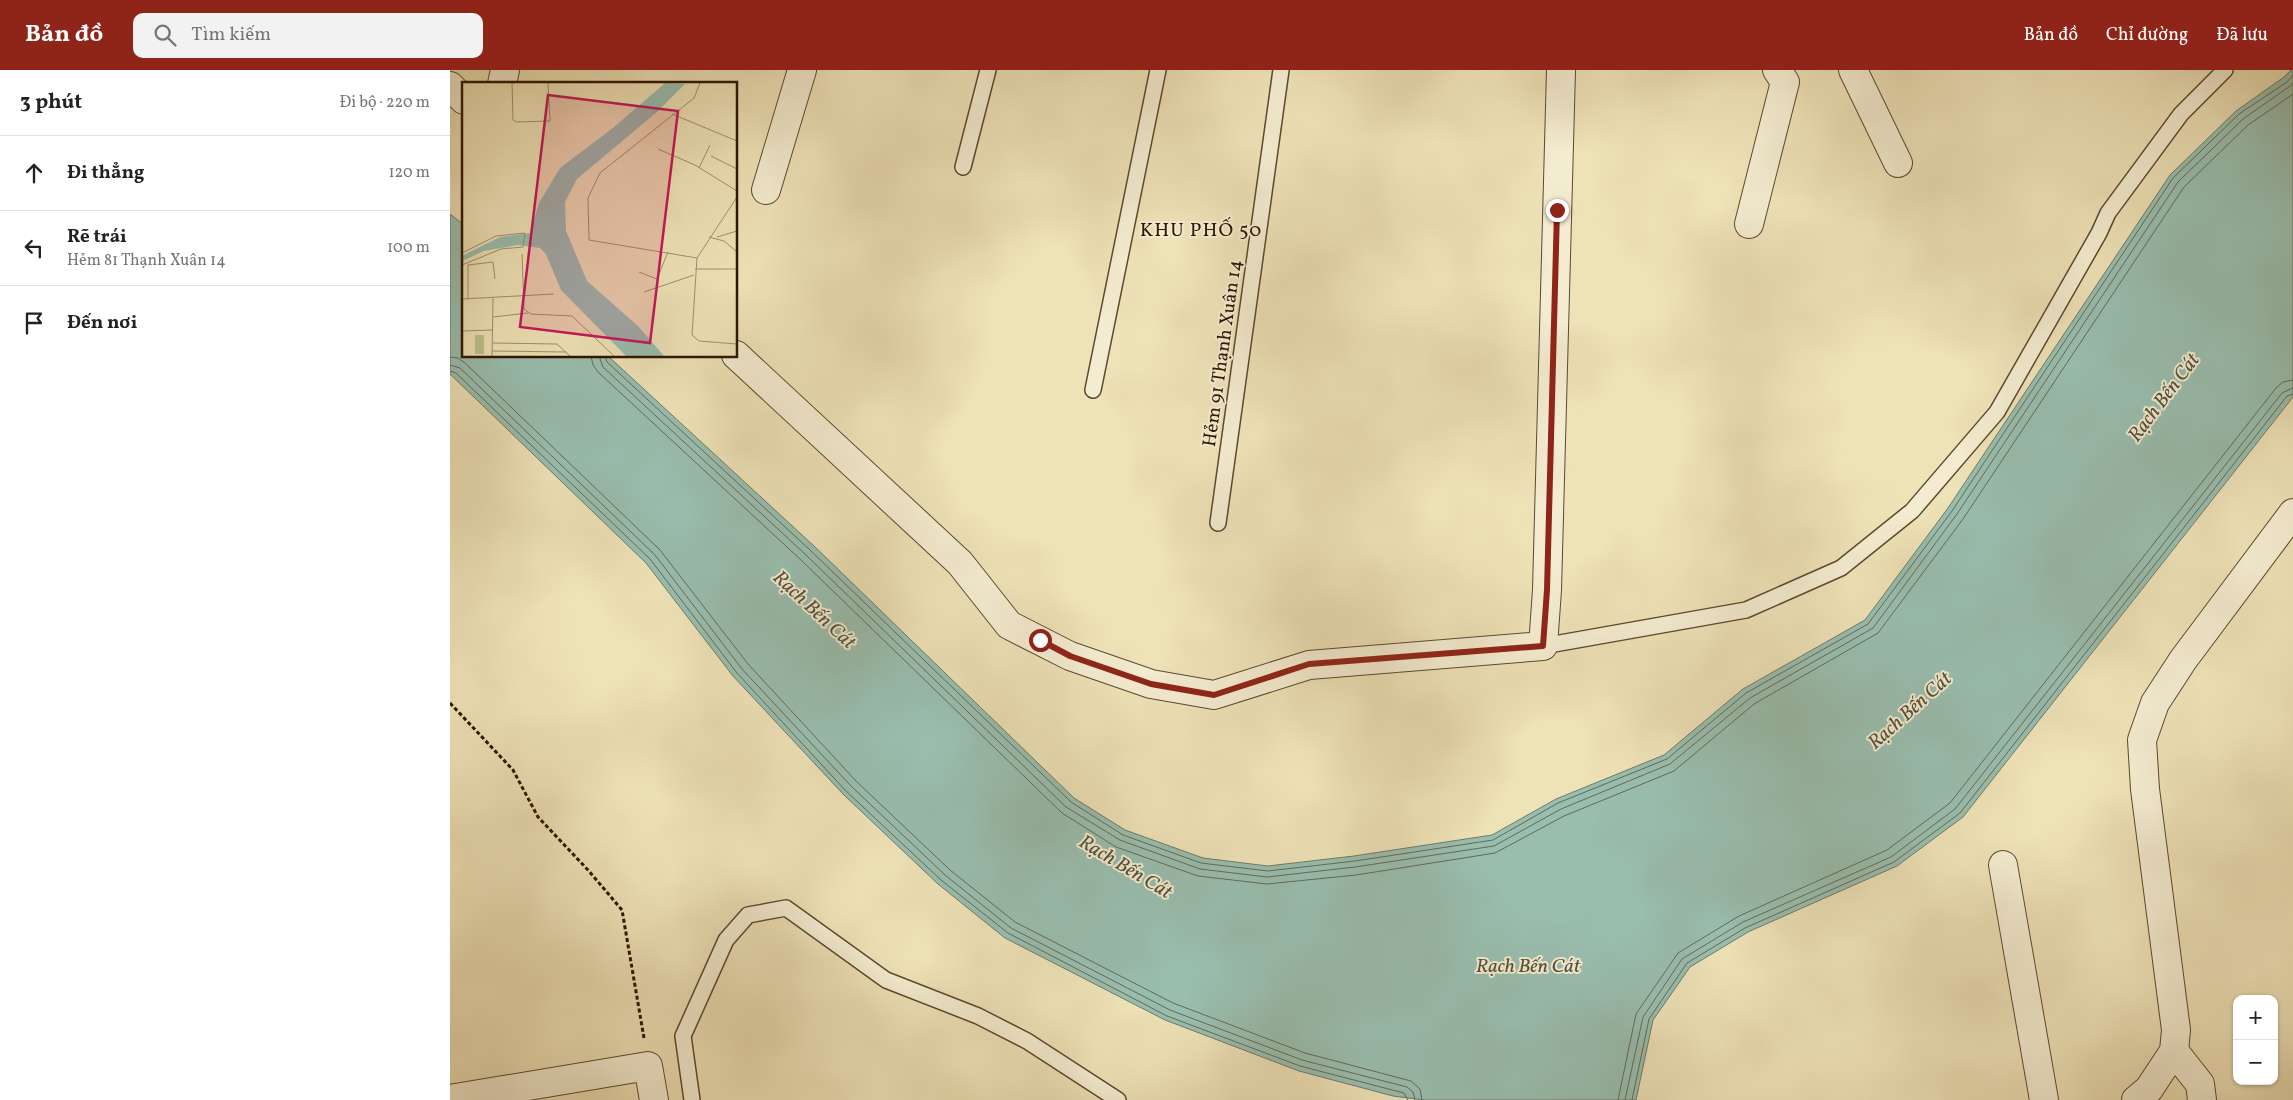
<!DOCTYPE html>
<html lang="vi">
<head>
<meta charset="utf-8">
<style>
  body { margin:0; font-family:Vollkorn,serif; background:#f2f2f2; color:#222 }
  .controls { position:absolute; right:15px; bottom:15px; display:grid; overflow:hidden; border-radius:10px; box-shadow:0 1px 4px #0004 }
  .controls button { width:45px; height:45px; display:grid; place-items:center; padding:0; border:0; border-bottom:1px solid #e0e0e0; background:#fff; color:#222; font:25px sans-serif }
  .stop { position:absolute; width:15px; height:15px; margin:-11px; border:4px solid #8f2418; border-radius:50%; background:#fff }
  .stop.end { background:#8f2418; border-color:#fff; box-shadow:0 1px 5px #0008 }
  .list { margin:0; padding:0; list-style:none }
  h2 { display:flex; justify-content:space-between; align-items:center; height:65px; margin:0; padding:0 20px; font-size:21px }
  h2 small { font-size:16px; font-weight:400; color:#767676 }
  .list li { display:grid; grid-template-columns:32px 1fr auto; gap:15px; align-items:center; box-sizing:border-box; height:75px; padding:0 20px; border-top:1px solid #e0e0e0 }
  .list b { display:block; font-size:19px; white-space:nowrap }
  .list p { margin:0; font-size:16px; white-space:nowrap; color:#767676 }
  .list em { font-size:16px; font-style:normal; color:#767676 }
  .icon { flex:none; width:28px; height:28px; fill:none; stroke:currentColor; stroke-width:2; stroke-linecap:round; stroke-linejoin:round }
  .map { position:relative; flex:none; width:1843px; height:1030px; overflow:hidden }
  header { display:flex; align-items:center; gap:30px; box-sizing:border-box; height:70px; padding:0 25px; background:#8f2418; color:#fff }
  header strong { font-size:24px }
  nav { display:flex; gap:28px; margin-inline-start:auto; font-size:18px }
  .search { width:350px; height:45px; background:#f2f2f2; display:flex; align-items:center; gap:12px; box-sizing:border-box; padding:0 18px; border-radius:10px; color:#767676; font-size:19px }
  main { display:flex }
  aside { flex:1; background:#fff }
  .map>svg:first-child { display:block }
</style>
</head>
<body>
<header>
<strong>Bản đồ</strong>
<div class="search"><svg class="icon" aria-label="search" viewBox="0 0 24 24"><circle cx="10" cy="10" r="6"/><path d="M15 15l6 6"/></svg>Tìm kiếm</div>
<nav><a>Bản đồ</a><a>Chỉ đường</a><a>Đã lưu</a></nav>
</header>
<main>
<aside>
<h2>3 phút<small>Đi bộ · 220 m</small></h2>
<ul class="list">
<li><svg class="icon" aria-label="ahead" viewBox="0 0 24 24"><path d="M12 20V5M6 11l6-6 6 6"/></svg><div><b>Đi thẳng</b></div><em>120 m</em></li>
<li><svg class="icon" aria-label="left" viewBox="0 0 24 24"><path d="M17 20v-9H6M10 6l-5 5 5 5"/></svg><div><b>Rẽ trái</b><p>Hẻm 81 Thạnh Xuân 14</p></div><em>100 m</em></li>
<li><svg class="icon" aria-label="arrive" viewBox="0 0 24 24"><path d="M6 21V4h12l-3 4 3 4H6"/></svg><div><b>Đến nơi</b></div></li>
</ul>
</aside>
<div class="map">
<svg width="1843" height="1030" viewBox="0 0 1843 1030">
  <rect width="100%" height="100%" fill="#eee2b7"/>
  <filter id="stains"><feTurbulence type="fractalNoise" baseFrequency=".004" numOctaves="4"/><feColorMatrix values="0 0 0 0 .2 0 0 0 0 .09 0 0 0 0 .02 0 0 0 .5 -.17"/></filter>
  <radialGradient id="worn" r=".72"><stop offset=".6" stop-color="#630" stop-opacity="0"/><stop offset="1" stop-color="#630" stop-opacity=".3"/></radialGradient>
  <!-- water -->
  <polygon fill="#99beaf" stroke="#6d7b69" points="1841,0 1843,0 1843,327 1513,747 1447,796 1298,862 1240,897 1203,950 1186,1030 974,1030 943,1026 849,1001 715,950 555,868 488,814 393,724 283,606 196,493 0,304 0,144 14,155 14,286 158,286 364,476 624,728 675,760 753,788 818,796 904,786 1042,765 1106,729 1214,685 1293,619 1415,550 1498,438 1720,105 1786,41 1834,7"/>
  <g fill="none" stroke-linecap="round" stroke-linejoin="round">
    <!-- shore -->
    <g stroke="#626a58" stroke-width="1">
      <polyline points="141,286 143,295 148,302 351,490 612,743 666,777 748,806 817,814 906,805 1045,783 1114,746 1224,701 1304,634 1428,563 1513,449 1734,117 1798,55 1843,24"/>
      <polyline points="149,286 153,297 356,485 616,737 670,770 750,799 817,807 905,797 1044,776 1111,739 1220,694 1300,628 1423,558 1507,444 1728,112 1793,49 1843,14"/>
      <polyline points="155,286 157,292 360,480 621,732 673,765 751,793 818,801 905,791 1043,770 1108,733 1217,689 1296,623 1418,554 1502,441 1723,108 1789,44 1837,12 1843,5"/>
      <polyline points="0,287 8,288 15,293 210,480 298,594 406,711 500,800 565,852 723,933 855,983 961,1011 970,1019 972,1030"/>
      <polyline points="0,295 10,298 205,485 292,599 401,716 495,805 561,858 720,940 852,990 957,1017 963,1022 965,1030"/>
      <polyline points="0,301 6,303 200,489 287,603 396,721 491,810 558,863 717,946 850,996 954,1023 958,1030"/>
      <polyline points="1168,1030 1186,944 1228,883 1289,846 1437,780 1500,733 1826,318 1833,312 1843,310"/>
      <polyline points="1175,1030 1193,947 1232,889 1293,852 1441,787 1505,739 1832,323 1843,318"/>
      <polyline points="1182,1030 1199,949 1237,893 1295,858 1444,792 1510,743 1837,326 1843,324"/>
    </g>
    <defs>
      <g id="lane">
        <polyline points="513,97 538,0"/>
        <polyline points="643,320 708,0"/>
        <polyline points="768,453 831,0"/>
        <polyline points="1093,576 1296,540 1391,498 1462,441 1547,342 1649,163 1658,143 1731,44 1775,0"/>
        <polyline points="242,1030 233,966 276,870 298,845 336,838 436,910 528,946 577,971 668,1030"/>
      </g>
      <g id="street">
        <polyline points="1403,0 1448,93"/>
        <polyline points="52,14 55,0"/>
        <polyline points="0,16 14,30"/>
        <polyline points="316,120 352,0"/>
        <polyline points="1299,154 1335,12 1327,0"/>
        <polyline points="286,285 510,493 559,555 620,586 701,614 764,625 859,595 1093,576 1097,520 1111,0"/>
        <polyline points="1553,795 1594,1030"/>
        <polyline points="1724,981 1750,1014 1752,1030"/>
        <polyline points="0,1029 198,996 204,1030"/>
        <polyline points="1686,1030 1699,1019 1724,981 1726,960 1695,719 1692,670 1705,633 1733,590 1843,443"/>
      </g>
    </defs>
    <!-- lane casing -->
    <use href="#lane" stroke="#5c492e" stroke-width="18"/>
    <!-- street casing -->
    <use href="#street" stroke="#5c492e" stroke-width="30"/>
    <!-- path -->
    <polyline stroke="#2c1600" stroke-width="3" stroke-dasharray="4 2.5" stroke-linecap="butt" points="0,633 63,700 88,747 138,800 172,840 194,968"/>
    <!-- lane -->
    <use href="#lane" stroke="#f4ecd0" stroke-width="15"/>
    <!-- street -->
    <use href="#street" stroke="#f4ecd0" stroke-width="28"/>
  </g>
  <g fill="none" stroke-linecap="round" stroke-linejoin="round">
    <!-- route -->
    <polyline stroke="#8f2418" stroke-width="6" points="590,570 620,586 701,614 764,625 859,594 1093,576 1097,520 1107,140"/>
  </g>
  <g text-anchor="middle" stroke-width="4" stroke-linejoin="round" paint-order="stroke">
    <!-- street labels -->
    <g font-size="19" fill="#2c1600" stroke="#f4ecd0">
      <text transform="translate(771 283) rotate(-82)" y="7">Hẻm 91 Thạnh Xuân 14</text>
    </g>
    <!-- neighbourhood labels -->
    <g font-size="20" letter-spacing="1" fill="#2c1600" stroke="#f4ecd0">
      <text x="751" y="166">KHU PHỐ 50</text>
    </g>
    <!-- water labels -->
    <g font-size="20" font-style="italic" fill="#52513d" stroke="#f4ecd0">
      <text transform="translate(1713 327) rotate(-53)" y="7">Rạch Bến Cát</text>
      <text transform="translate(365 539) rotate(43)" y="7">Rạch Bến Cát</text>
      <text transform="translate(1459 640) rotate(-42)" y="7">Rạch Bến Cát</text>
      <text transform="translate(676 796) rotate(31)" y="7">Rạch Bến Cát</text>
      <text x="1078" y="902">Rạch Bến Cát</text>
    </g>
  </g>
  <!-- overview -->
  <g transform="translate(12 12)">
    <rect width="275" height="275" fill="#eee2b7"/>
    <path d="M13,253H22V272H13Z" fill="#bbc38d"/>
    <path d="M203,1L223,2L195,30L115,97L103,120L104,149L125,199L176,244L202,274H164L99,208L84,172L78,166L56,163L22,169L0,179V174L38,155L68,151L77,121L98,86L151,46Z" fill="#99beaf"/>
    <path fill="none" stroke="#a0906e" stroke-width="1" d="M50,1L51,38L54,40L88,39L86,1M210,32L275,59M196,67L233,83L275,109M249,74L275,87M237,86L248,63M275,115L235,176L230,253L237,259L275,262M247,155L262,159L275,170M255,155L275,149M0,171L34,154L63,151L61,165L39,167L0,183M60,172L62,227L69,232L110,234L152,274M235,176L127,158L126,116L138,91L232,16L238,1M233,187H275M177,190L195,197L206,170M182,210L232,193M0,217L92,212M6,217V183L31,180L33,197M31,235L66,231M0,249L31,248M31,261L95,262L108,274M30,269L104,270M30,274L31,216"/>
    <path fill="#c2185b" fill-opacity="0.15" stroke="#c2185b" stroke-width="2.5" d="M86,13L216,29L188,261L58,245Z"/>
    <rect width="275" height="275" fill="none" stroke="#2c1600" stroke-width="2.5"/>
  </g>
  <rect width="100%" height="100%" filter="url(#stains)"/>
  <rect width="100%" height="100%" fill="url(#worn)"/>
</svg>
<div class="controls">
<button>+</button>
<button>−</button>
</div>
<div class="stop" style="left:590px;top:570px"></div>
<div class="stop end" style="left:1107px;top:140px"></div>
</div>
</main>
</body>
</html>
